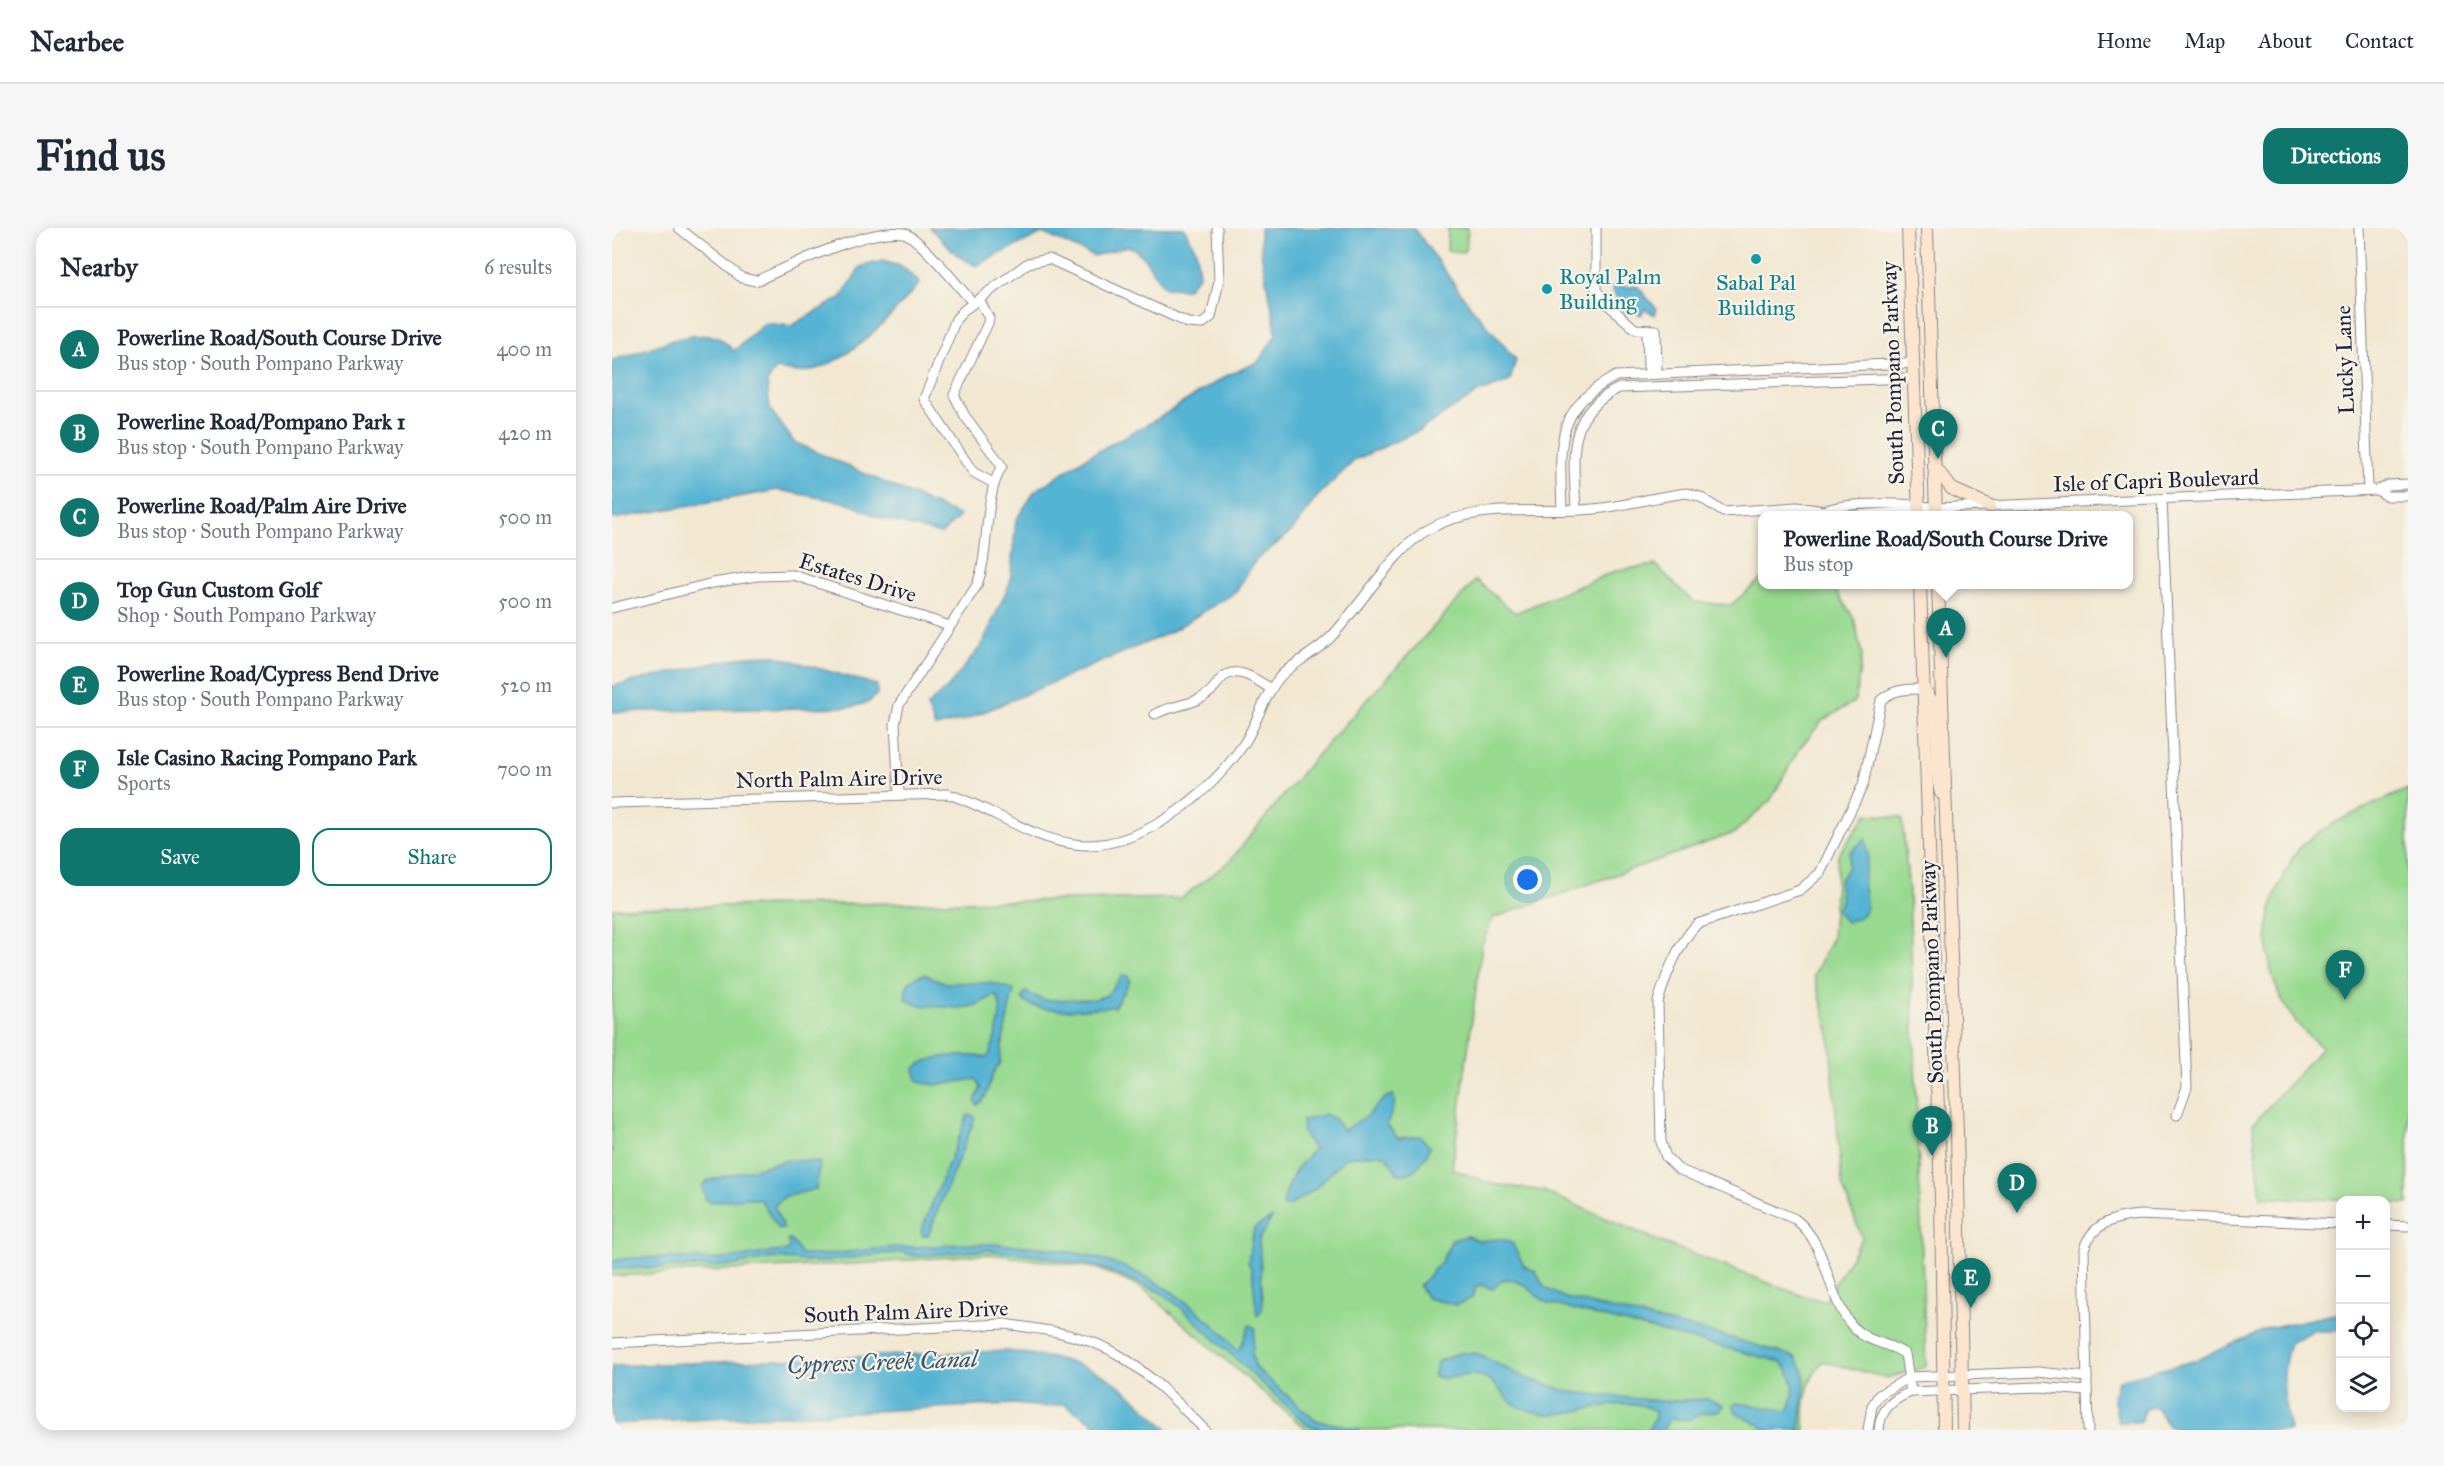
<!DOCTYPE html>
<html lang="en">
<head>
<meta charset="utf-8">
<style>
  body { margin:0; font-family:"IM FELL Great Primer",serif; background:#f6f6f7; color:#1f2937 }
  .controls { position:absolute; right:18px; bottom:18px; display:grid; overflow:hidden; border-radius:12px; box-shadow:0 3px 15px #0003 }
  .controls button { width:54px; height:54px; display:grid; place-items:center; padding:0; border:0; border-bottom:2px solid #e0e1e3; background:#fff; color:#1f2937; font:30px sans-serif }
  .you { position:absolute; left:916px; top:652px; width:21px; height:21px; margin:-15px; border:4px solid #fff; border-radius:50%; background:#1a73e8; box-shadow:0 0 0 9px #1a73e833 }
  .badge { display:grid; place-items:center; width:39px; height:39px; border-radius:50%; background:#0f766e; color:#fff; font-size:20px; font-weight:700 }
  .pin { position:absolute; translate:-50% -50px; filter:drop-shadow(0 2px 3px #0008) }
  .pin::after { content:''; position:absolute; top:32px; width:21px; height:18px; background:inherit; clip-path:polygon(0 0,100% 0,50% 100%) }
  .popup { position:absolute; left:1146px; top:283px; width:375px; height:78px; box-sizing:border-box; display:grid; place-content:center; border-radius:12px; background:#fff; filter:drop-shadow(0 2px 4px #0005); font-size:20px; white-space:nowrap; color:#747a83 }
  .popup b { font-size:22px; color:#1f2937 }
  .popup::after { content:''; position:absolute; left:50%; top:100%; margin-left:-12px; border:12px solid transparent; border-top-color:#fff }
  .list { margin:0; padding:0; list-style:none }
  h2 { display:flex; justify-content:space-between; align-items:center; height:78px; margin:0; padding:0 24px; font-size:26px }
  h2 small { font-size:20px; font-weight:400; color:#747a83 }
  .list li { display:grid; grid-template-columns:39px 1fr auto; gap:18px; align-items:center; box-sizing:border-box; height:84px; padding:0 24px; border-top:2px solid #e0e1e3 }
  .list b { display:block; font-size:22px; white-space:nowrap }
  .list p { margin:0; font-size:20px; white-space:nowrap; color:#747a83 }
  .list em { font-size:20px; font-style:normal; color:#747a83 }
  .actions { display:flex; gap:12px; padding:18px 24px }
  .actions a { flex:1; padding:14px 0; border:2px solid #0f766e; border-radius:18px; text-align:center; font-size:21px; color:#0f766e }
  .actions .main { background:#0f766e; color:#fff }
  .icon { flex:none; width:33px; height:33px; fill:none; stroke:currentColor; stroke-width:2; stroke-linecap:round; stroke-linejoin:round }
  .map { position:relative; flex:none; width:1796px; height:1202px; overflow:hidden; border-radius:18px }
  header { display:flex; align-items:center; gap:36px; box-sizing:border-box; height:84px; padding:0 30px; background:#fff; border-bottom:2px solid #e0e1e3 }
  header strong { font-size:28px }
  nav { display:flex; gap:33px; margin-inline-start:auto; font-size:21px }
  .intro { display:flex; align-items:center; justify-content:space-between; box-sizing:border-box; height:144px; padding:0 36px }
  h1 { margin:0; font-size:42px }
  .button { padding:15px 27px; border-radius:18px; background:#0f766e; color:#fff; font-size:21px; font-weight:700 }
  main { display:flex; gap:36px; padding:0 36px }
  aside { flex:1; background:#fff; border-radius:18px; box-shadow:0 3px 15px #0003 }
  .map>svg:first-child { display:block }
</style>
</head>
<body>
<header>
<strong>Nearbee</strong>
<nav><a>Home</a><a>Map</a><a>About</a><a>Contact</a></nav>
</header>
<div class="intro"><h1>Find us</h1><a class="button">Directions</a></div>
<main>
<aside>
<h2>Nearby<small>6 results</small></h2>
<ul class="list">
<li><span class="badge">A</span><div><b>Powerline Road/South Course Drive</b><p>Bus stop · South Pompano Parkway</p></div><em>400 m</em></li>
<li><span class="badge">B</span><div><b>Powerline Road/Pompano Park 1</b><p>Bus stop · South Pompano Parkway</p></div><em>420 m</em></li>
<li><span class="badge">C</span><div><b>Powerline Road/Palm Aire Drive</b><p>Bus stop · South Pompano Parkway</p></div><em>500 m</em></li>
<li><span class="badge">D</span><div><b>Top Gun Custom Golf</b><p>Shop · South Pompano Parkway</p></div><em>500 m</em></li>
<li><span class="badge">E</span><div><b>Powerline Road/Cypress Bend Drive</b><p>Bus stop · South Pompano Parkway</p></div><em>520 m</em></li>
<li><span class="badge">F</span><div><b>Isle Casino Racing Pompano Park</b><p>Sports</p></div><em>700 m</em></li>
</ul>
<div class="actions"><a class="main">Save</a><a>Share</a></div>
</aside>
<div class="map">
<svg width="1796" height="1202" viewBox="0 0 1796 1202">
  <rect width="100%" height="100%" fill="#f7f3e8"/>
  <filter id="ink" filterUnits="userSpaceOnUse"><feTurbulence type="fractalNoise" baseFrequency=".0167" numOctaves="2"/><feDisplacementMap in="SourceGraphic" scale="12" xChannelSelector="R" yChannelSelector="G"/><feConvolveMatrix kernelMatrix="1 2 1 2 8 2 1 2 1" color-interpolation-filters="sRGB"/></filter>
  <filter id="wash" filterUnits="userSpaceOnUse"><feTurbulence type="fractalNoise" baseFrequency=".008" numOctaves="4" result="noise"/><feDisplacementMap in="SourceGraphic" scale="24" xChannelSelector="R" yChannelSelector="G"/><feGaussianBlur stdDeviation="1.35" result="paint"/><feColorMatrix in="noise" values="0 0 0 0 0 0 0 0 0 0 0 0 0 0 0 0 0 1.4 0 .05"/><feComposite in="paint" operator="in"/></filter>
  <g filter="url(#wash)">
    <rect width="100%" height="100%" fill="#f2e8d2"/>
    <!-- green -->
    <g fill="#97d98f" stroke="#5c7e65" stroke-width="1.5">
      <polygon points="836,0 856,0 854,21 850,25 835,23"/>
      <path d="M1044,337L1081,374L1119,377L1149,351H1151V356L1208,357L1223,362L1242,390L1250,427L1243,473L1210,493L1187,521L1158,573L1122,605L881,690L870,716L840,941L880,956L931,963L1049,1014L1188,1067L1213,1073L1250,1010L1230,957L1217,802L1202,747L1220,710L1226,626L1255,586L1290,590L1297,664L1314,1139L1275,1150L1211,1133C1195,1152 1190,1177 1193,1202H695L530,1060L484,1040L377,1026L260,1035L0,1048V680L569,670L617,634L697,536L864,352L903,385L1006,342Z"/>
      <path d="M1796,561V976L1774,975V972L1649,970L1641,896L1710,819C1656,778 1640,708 1672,648C1676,640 1679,630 1685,623C1709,595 1763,577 1796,561Z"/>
    </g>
    <!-- water -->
    <g fill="#55b3d3" stroke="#3c6a87" stroke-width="1.5">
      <path d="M318,0H572L584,22L587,47L575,61L553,60C536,42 538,28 516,18L482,28L430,5L364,38L345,27Z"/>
      <path d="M648,0H802L856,75L904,132L898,153L865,165L806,203L743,232L705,269L680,303L643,333L624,364L557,405L353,492L323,499L315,478L337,458L369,418L398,355L404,292L423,263L475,229L540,194L614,148L646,134L664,107C661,71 647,37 648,0Z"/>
      <path d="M270,33L291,39L308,55C281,86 231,143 187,144C179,144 171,142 164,141L155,154L158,181L182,214L348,288L329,306L268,290L236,275L166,262L0,291V132C34,125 69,101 104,109C111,111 117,119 122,123L153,95L179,98L230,69L248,39Z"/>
      <polygon points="1007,53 1015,59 1025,58 1044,80 1043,87 1033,81 1029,87 1019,83 1014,85 1004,75 1005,72 1000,60"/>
      <polygon points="160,427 265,457 265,466 257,474 240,479 0,484 0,458 134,428"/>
      <path d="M1253,611C1258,625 1255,635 1252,649C1249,670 1267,686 1234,694L1224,682L1229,674L1227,654L1236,639L1238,624Z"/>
      <path d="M312,746L334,755H380L402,762C399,771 387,829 388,836C375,846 380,869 365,877L363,873L369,860L364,851L323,857L306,854L302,841C317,825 354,827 374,829L378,826C382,810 395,782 384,767L362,778L346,780L305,777L294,771C292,756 298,750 312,746Z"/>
      <path d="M511,747L516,748L518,753L502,779C480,780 426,788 410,771L413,764L432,772L483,771L495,767Z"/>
      <path d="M781,867L783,874L775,897L786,910L808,908L818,919C812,933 802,949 786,946L775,929L769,926L734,929L703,961L677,978H671L673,967L683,943L702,921L691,905L690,893L713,886L722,890L731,903L755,888L773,870Z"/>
      <polygon points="356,887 361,887 363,890 316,1007 311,1008 309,1003"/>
      <polygon points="176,932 208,934 204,961 172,969 162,978 172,1001 167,1002 149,972 135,970 98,974 94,972 90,958 95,953"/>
      <polygon points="661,989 647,1011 651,1073 650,1082 645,1088 640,1042 636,1034 642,1000"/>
      <path d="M855,1008L868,1013L888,1011L900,1015L912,1038L923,1043L933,1060L953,1070L1113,1108L1183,1129L1191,1141L1193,1155L1188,1202H1156L1124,1185L1121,1177L1126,1175L1176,1183C1185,1164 1183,1149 1169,1134L935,1075C918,1064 899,1037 881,1061L869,1057L864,1058L860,1070L844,1077L815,1070L807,1058L829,1034L840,1012Z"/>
      <path d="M178,1011L189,1026L199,1027C230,1027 262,1019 294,1019C318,1019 342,1016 366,1016C474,1016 554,1040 626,1122C633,1114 632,1105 638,1097L643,1100L640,1126L643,1139L703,1192L749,1202H712L694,1196L568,1079L548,1064L489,1040L426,1028L376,1022L304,1028L290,1024L206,1034L162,1030L117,1038L0,1041V1033C37,1025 73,1033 111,1031C132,1030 153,1023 175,1023L178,1019L175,1013Z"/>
      <path d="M1728,1085V1103H1700L1678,1115C1669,1142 1671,1174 1678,1202H1566L1556,1198L1544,1179L1533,1181L1529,1194H1506L1501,1168L1507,1152L1585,1132L1656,1100Z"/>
      <path d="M394,1123C432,1128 477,1133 508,1158C525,1171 540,1187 556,1202H493L452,1176L434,1179L402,1176L0,1196V1138Z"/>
      <path d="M847,1125H864L914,1150L958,1164L1047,1173L1096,1171L1111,1177L1109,1182L1088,1186L1075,1192L1059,1190L1050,1202H1036L1043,1190V1184C1022,1165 969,1185 944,1186C930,1187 910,1182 899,1174C890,1166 883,1153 872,1149C854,1143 838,1154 821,1148L826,1133Z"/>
    </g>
  </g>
  <g filter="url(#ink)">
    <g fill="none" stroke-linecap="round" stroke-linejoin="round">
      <defs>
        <g id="street">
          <path d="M67,0L130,50L144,53C180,37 254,0 292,5C309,11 348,60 361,75"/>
          <polyline points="984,0 984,62 993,74 1023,101 1044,102 1045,145 1036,139 1035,103"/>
          <polyline points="1747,0 1756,262"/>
          <polyline points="381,255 361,244 312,171 344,91 352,82 416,35 437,31 576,95 590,96 599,89 607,53 605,0"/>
          <polyline points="1765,262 1775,268 1796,268"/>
          <polyline points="1550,271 1575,859 1565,887"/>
          <path d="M964,281C962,230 952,187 1007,160L1301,150"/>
          <path d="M950,282C948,218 941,181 1004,148L1300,135"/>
          <path d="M1212,283C1235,273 1298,275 1323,280L1765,262L1777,257L1796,256"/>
          <polyline points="1227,288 1313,283"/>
          <polyline points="0,380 101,355 145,348 181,347 338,398"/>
          <path d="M543,486C558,478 573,478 587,471C597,467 602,460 608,452C623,435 645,452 659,461"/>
          <path d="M287,566L283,496L287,477L365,357C379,319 370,273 390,238L353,188L342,167L376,95L377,90L367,71"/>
          <path d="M0,575L336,566C378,579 417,610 462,616C526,625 600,565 633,514C646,493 651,469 667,450C677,437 703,425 717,411C747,381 782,320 817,301C869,272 934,288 991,280C1019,276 1047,268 1075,265L1088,269L1111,284L1185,279L1212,283L1222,288"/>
          <polyline points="1774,997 1796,998"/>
          <path d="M0,1115L392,1096C429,1101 474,1106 507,1127C538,1146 567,1176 593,1202"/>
          <path d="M1299,1164L1293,1126C1278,1115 1257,1115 1243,1101C1213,1070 1218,1017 1183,991L1066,941L1054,929L1049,914L1046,774C1054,747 1065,717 1085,696L1188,662L1208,645L1251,557L1269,472C1282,461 1295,461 1311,461"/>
          <polyline points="1256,1202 1260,1178 1267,1167 1298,1149 1426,1144 1475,1149"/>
          <path d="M1267,1202C1268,1181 1281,1171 1299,1164L1427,1159L1475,1163"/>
          <path d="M1476,1202L1472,1021C1480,995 1503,989 1528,987L1728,996"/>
        </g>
        <g id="secondary">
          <polyline points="1296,0 1307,288"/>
          <polyline points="1315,0 1324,288"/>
          <polyline points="1322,238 1340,261 1378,278"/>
          <polyline points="1308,356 1329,969 1332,1202"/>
          <polyline points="1326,356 1345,904 1351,1202"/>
          <path d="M1311,461C1334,482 1320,535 1329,565"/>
        </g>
      </defs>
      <!-- street casing -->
      <use href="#street" stroke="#8a8586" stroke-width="11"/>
      <!-- secondary casing -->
      <use href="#secondary" stroke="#8a8586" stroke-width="14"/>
      <!-- street -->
      <use href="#street" stroke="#fff" stroke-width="9"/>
      <!-- secondary -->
      <use href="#secondary" stroke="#fbe5cf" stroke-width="12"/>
    </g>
  </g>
  <!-- markers -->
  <g fill="#0f9aa8" stroke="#f7f3e8" stroke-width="2">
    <circle cx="1144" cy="31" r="6"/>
    <circle cx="935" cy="61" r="6"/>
  </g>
  <g text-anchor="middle" stroke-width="4.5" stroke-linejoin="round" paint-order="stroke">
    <!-- culture labels -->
    <g font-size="22" fill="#0d838f" stroke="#f7f3e8" text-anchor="start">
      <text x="947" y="56">Royal Palm<tspan x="947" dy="25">Building</tspan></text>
      <text x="1144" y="62" text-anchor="middle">Sabal Pal<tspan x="1144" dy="25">Building</tspan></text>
    </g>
    <!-- street labels -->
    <g font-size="22" fill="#22223b" stroke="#f7f3e8">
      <text transform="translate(1732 132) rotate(-92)" y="8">Lucky Lane</text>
      <text transform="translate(1280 145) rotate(-92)" y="8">South Pompano Parkway</text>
      <text transform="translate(1544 252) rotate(-2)" y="8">Isle of Capri Boulevard</text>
      <text transform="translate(246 349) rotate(17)" y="8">Estates Drive</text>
      <text transform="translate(227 550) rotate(-1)" y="8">North Palm Aire Drive</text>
      <text transform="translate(1319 744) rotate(-92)" y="8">South Pompano Parkway</text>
      <text transform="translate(294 1083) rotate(-2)" y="8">South Palm Aire Drive</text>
    </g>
    <!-- water labels -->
    <g font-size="24" font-style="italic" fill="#345570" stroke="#f7f3e8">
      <text transform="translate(270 1134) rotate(-2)" y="8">Cypress Creek Canal</text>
    </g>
  </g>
</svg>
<div class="controls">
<button>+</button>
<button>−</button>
<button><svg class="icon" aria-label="locate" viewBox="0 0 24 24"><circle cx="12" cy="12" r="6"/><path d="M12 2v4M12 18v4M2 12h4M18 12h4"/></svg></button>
<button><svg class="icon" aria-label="layers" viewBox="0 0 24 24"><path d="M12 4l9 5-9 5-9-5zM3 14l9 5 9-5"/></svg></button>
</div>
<div class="you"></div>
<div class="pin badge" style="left:1334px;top:430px">A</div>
<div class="popup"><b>Powerline Road/South Course Drive</b>Bus stop</div>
<div class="pin badge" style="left:1320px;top:928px">B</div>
<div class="pin badge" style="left:1326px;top:231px">C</div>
<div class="pin badge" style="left:1405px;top:985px">D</div>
<div class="pin badge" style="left:1359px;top:1080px">E</div>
<div class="pin badge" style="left:1733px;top:772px">F</div>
</div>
</main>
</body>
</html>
